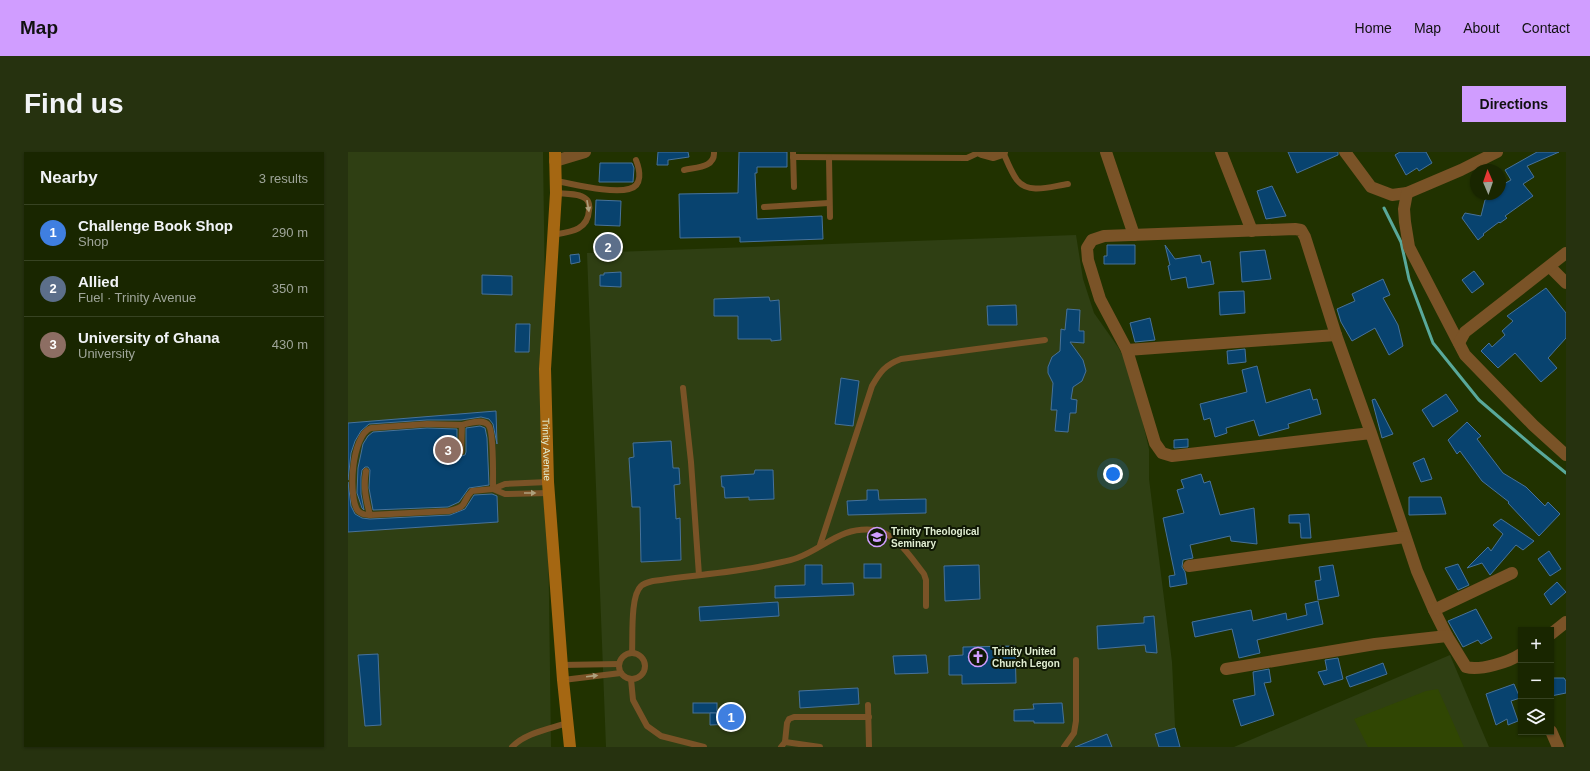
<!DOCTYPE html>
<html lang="en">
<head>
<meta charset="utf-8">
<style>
  body { margin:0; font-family:Arial,sans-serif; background:#26320f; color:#f1f3f6 }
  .controls { position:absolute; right:12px; bottom:12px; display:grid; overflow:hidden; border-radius:0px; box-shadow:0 1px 3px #0004 }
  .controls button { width:36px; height:36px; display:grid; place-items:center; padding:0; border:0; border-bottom:1px solid #374322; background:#192600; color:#f1f3f6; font:20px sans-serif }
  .compass { position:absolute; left:1122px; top:12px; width:36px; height:36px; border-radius:50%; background:#192600; box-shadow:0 1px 3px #0004; rotate:358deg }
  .you { position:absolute; left:765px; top:322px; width:14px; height:14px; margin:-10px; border:3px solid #fff; border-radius:50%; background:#1a73e8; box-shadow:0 0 0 6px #1a73e833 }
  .badge { display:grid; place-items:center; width:26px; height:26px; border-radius:50%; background:#d09dff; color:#fff; font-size:13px; font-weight:700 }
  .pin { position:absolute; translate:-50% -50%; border:2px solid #fff; box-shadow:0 1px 4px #0006 }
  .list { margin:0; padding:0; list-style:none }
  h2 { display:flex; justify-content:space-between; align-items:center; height:52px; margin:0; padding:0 16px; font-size:17px }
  h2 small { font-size:13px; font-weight:400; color:#9fa599 }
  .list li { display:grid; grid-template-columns:26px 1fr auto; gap:12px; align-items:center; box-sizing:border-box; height:56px; padding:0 16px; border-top:1px solid #374322 }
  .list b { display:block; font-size:15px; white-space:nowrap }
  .list p { margin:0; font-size:13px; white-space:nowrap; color:#9fa599 }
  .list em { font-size:13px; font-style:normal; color:#9fa599 }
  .icon { flex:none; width:22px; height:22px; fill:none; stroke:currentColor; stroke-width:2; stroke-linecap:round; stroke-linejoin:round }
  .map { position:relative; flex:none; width:1218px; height:595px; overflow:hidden; border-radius:0px }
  header { display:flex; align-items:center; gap:24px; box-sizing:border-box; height:56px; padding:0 20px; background:#d09dff; color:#111 }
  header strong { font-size:19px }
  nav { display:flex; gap:22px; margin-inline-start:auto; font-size:14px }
  .intro { display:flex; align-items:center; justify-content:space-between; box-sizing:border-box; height:96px; padding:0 24px }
  h1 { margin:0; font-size:28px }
  .button { padding:10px 18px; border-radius:0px; background:#d09dff; color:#111; font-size:14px; font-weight:700 }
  main { display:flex; gap:24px; padding:0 24px }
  aside { flex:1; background:#192600; border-radius:0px; box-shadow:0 1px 3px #0004 }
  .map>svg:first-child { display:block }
</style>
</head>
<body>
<header>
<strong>Map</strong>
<nav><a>Home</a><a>Map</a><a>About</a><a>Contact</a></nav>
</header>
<div class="intro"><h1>Find us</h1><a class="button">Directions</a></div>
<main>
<aside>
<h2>Nearby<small>3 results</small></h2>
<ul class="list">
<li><span class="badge" style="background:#3f7fe0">1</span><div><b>Challenge Book Shop</b><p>Shop</p></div><em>290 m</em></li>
<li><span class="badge" style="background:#5c6f8a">2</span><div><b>Allied</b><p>Fuel · Trinity Avenue</p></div><em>350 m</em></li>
<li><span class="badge" style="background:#8d6e63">3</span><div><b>University of Ghana</b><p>University</p></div><em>430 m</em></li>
</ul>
</aside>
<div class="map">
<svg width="1218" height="595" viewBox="0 0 1218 595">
  <rect width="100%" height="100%" fill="#213200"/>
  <!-- built -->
  <g fill="#2f3f13">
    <polygon points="0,0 195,0 203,595 0,595"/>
    <polygon points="728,83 735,127 746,161 770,195 782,216 801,297 801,327 824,510 828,595 258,595 239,101"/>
    <polygon points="1102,503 1141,595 886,595"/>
  </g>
  <!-- green -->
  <polygon fill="#304603" points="1090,537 1116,595 1020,595 1006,567 1078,539"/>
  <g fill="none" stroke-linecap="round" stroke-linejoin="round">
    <!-- stream -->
    <polyline stroke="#59a99b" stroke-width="3" points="1036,56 1053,90 1061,127 1085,191 1131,248 1187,296 1218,321"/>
  </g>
  <!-- building -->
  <g fill="#08436f" stroke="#47729a">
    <polygon points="310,0 340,0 341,5 320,8 320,13 309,13"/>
    <polygon points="391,0 439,0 439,15 409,15 409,21 407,21 409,67 474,64 475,87 392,90 392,85 332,86 331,42 390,41"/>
    <polygon points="940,0 990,0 990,3 949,21"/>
    <polygon points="1052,0 1078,0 1084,11 1071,19 1069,16 1058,23 1047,3"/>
    <polygon points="1189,0 1211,0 1179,14 1186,25 1175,32 1185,44 1157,64 1159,66 1152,71 1151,70 1135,82 1136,83 1130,88 1114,66 1117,61 1133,64 1137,48 1148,42 1152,42 1152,34 1163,28 1157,18"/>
    <polygon points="252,11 284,11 286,16 285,30 251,30"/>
    <polygon points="924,34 938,64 918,67 909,39"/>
    <polygon points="248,48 273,49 272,74 247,73"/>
    <polygon points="759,93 787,93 787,112 756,112 756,104 759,104"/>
    <polygon points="817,93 827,107 852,103 854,111 862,109 866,132 840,136 838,125 823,128 820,114 822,113"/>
    <polygon points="917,98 923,127 894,130 892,100"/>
    <polygon points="231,102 232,110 223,112 222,103"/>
    <polygon points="1126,119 1136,132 1124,141 1114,128"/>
    <polygon points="273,120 273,135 252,134 252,123 256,123 256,121"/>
    <polygon points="134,123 164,124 164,143 134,142"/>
    <polygon points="1035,127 1042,143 1035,146 1050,173 1055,194 1041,203 1027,176 1004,189 993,170 989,157 1007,149 1004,142"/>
    <polygon points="1198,136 1218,161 1218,186 1200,206 1209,216 1193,230 1167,201 1150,216 1133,199 1141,191 1144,195 1157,183 1154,179 1165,169 1159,164"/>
    <polygon points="896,139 897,161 872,163 871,140"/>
    <polygon points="421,145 422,149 431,148 433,188 423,189 423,187 390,187 390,164 366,164 366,147"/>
    <polygon points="668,153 669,173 640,173 639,154"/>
    <polygon points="719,157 732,158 731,179 736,179 736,191 722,190 735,208 738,219 734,229 725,235 723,247 729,248 728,261 722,261 720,280 707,279 709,258 703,258 705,231 700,221 700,215 704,205 712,199 713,177 717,178"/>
    <polygon points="802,166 807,188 787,190 782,171"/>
    <polygon points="168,172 182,172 181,200 167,200"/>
    <polygon points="897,197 898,210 880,212 879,199"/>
    <polygon points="909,214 918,251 962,237 965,248 969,247 973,262 940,272 941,276 911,284 906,268 878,276 879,281 867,285 862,266 856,268 852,252 899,240 894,218"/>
    <polygon points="493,226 511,229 505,274 487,272"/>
    <polygon points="1098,242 1110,259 1085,275 1074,258"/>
    <polygon points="1027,247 1045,282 1034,286 1024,248"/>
    <polygon points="148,259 149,292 145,272 141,267 133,265 113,268 79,268 21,272 13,279 7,289 3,301 0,328 0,271"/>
    <polygon points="1119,270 1133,284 1129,287 1155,321 1178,335 1197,354 1200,350 1212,362 1191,384 1160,351 1161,350 1134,329 1112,299 1109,302 1100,288"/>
    <polygon points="132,274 137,276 139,286 141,333 121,336 111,350 100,355 25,358 21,336 22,318 20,315 17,315 14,318 13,325 13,342 16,358 14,356 9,341 10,316 15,292 20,284 25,280 79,276 109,277 109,300 110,304 113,304 117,303 118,300 118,276"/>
    <polygon points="840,287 840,295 826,296 826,288"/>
    <polygon points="323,289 325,316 331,316 332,332 326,333 328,367 332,366 333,408 293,410 292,355 284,355 281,306 286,305 285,291"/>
    <polygon points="1076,306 1084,327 1073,330 1065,311"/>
    <polygon points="407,318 425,318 426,347 401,348 401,345 377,346 376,335 374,335 373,324 406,322"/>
    <polygon points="853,322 856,331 862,329 872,363 906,356 909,392 883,389 882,384 842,393 845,406 835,408 834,415 837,420 839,432 822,435 821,424 827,423 815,366 836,361 829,338 836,336 833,328"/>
    <polygon points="0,330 3,354 7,362 14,366 22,367 102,363 117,357 126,343 144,342 149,344 150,370 0,380"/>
    <polygon points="519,338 530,338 531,348 578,347 578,361 500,363 499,349 519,348"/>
    <polygon points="1061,345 1093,345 1098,362 1061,363"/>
    <polygon points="961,362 963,386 953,386 952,371 941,371 941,363"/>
    <polygon points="1153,367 1186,389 1175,398 1168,393 1142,423 1134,411 1119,416 1140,395 1143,399 1155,382 1145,373"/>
    <polygon points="1201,399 1213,417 1202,424 1190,407"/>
    <rect x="516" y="412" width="17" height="14"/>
    <polygon points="1110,412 1121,433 1110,438 1097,416"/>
    <polygon points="457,413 474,413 474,432 505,431 506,443 427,446 427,434 457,433"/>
    <polygon points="631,413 632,447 597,449 596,414"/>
    <polygon points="985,413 991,444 970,448 967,429 973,428 971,415"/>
    <polygon points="1209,430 1218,440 1203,453 1196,442"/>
    <polygon points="970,449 975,472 909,488 912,501 891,506 884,477 847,485 844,470 903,458 905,469 938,461 939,468 959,463 957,452"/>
    <polygon points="430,450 431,464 352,469 351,455"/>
    <polygon points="1128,457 1144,486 1133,492 1130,488 1115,495 1100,469"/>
    <polygon points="806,464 809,501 798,500 797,493 750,497 749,474 796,471 796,465"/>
    <polygon points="667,494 668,531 614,532 614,523 601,523 601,504 615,503 615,495"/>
    <polygon points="30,502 33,573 17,574 10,503"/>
    <polygon points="578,503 580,521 547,522 545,504"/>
    <polygon points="990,506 995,527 976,533 970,520 979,518 977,508"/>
    <polygon points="1035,511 1039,522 1002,535 998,525"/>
    <polygon points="921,517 923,530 916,531 926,563 893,574 885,548 907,543 905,520"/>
    <polygon points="1203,526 1216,526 1218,529 1218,541 1203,544"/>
    <polygon points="1166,532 1172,546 1163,549 1170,569 1160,573 1159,567 1148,573 1138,542"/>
    <polygon points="510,536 511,552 452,556 451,539"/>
    <rect x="345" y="551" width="24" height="10"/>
    <polygon points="714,551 716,571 686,571 686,569 666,569 666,558 686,557 685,552"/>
    <polygon points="362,561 385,561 385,572 362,573"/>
    <polygon points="827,576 832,595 811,595 807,582"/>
    <polygon points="759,582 764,595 727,595"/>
  </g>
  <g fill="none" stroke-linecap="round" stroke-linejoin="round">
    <!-- lane -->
    <g stroke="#7a5327" stroke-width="6">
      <polyline points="445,0 446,35"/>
      <path d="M655,0C659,9 663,20 669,28C681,43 704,34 720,32"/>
      <polyline points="445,5 619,6 632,0"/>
      <polyline points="481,6 482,65"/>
      <path d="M336,18C348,15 367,16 366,0"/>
      <path d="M208,29C226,32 264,42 281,37C295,34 292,18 288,8"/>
      <polyline points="416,55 481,51"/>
      <path d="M204,83C221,80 240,79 241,58C242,55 241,49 238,47C232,41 216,42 208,41"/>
      <polyline points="335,236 343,310 351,423"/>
      <path d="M113,300L114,273C121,271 136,266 141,274C146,282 145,326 145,337"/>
      <path d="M18,319C15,335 18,348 22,363L101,359C122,354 112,351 124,339L145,337L157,332L200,330"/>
      <polyline points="145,337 157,342 200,341"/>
      <path d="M22,363C17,363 13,362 10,359C0,346 3,283 23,276L79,272L114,273"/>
      <path d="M472,393L524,234C532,220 537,213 553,207L697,188"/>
      <path d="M284,501C285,486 282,444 293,434C296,431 301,430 305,429C344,423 386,421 425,412C433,410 441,409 449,406C477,396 492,374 527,378C548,381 564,407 576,422L578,428V454"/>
      <circle cx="284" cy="514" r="13"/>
      <polyline points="213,513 271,512"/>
      <polyline points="283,527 285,548 299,574 313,584 356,595"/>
      <polyline points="215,528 273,521"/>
      <polyline points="520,553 521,595"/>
      <polyline points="437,590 439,571 441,567 446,565 521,565"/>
      <path d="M164,595C177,581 201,577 219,571"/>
      <polyline points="433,595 437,590 472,595"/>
      <polyline points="716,595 726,581 728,569 728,508"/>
    </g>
    <!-- street -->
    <g stroke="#7a5327" stroke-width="12">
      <polyline points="634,0 645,3 654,0"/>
      <polyline points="758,0 786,83"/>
      <polyline points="873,0 904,79"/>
      <polyline points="997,0 1023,35 1044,43 1059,41 1113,18 1149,0"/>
      <polyline points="207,9 237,0"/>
      <polyline points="1059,41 1056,57 1057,70 1061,95 1117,203 1185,273 1218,303"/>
      <polyline points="1202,115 1218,131"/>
      <polyline points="1111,191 1117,180 1218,101"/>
      <polyline points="779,198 988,183"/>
      <path d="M1023,281L824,304L814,301L807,291L779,198L752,147L740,108L739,96L744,88L756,84L947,77L953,78L957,85L988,183L1023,281L1069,419L1086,458L1099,484L1118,515C1132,519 1161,510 1173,502"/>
      <polyline points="841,414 964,397 1057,385"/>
      <polyline points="1086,458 1164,421"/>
      <polyline points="1203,482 1218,470"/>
      <polyline points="878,517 1027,492 1099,484"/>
      <polyline points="1203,579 1210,595"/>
    </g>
    <!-- secondary -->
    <path stroke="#a56712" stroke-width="12" id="s1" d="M207,0L208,41L197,217L200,330L215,528L222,595"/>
  </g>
  <!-- one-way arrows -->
  <defs><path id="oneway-solid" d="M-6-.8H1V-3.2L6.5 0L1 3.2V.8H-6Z"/></defs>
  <g fill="#aea07c">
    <use href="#oneway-solid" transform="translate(240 54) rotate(80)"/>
    <use href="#oneway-solid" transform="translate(182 341)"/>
    <use href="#oneway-solid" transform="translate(244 524) rotate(-7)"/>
  </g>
  <!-- icons -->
  <defs>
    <symbol id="school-ring" viewBox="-11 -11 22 22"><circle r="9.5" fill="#0f1704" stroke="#d09dff" stroke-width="1.5"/><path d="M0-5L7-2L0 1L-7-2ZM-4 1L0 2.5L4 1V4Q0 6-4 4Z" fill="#d09dff"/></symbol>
    <symbol id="church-ring" viewBox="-11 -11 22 22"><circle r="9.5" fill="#0f1704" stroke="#d09dff" stroke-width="1.5"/><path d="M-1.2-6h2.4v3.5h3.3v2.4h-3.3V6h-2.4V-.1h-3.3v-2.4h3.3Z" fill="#d09dff"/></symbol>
  </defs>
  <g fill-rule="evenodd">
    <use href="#school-ring" x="518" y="374" width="22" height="22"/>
    <use href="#church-ring" x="619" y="494" width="22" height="22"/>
  </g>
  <g text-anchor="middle" stroke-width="4" stroke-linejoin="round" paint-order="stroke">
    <!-- street labels -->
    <g font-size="10" fill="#e1eed2" stroke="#0f1704">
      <text dy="4" stroke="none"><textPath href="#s1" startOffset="298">Trinity Avenue</textPath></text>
    </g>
    <!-- poi labels -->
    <g font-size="10" font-weight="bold" fill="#e1eed2" stroke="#0f1704" text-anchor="start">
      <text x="543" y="383">Trinity Theological<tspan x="543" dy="12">Seminary</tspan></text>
      <text x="644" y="503">Trinity United<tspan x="644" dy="12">Church Legon</tspan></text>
    </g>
  </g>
</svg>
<div class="controls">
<button>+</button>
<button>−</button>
<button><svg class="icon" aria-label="layers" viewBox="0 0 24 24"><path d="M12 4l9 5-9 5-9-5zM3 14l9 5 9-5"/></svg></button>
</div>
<svg class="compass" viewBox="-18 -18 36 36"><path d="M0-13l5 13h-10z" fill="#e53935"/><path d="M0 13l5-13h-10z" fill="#9fa599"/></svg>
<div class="you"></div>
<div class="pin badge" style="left:383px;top:565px;background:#3f7fe0">1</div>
<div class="pin badge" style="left:260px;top:95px;background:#5c6f8a">2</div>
<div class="pin badge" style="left:100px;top:298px;background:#8d6e63">3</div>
</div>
</main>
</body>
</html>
